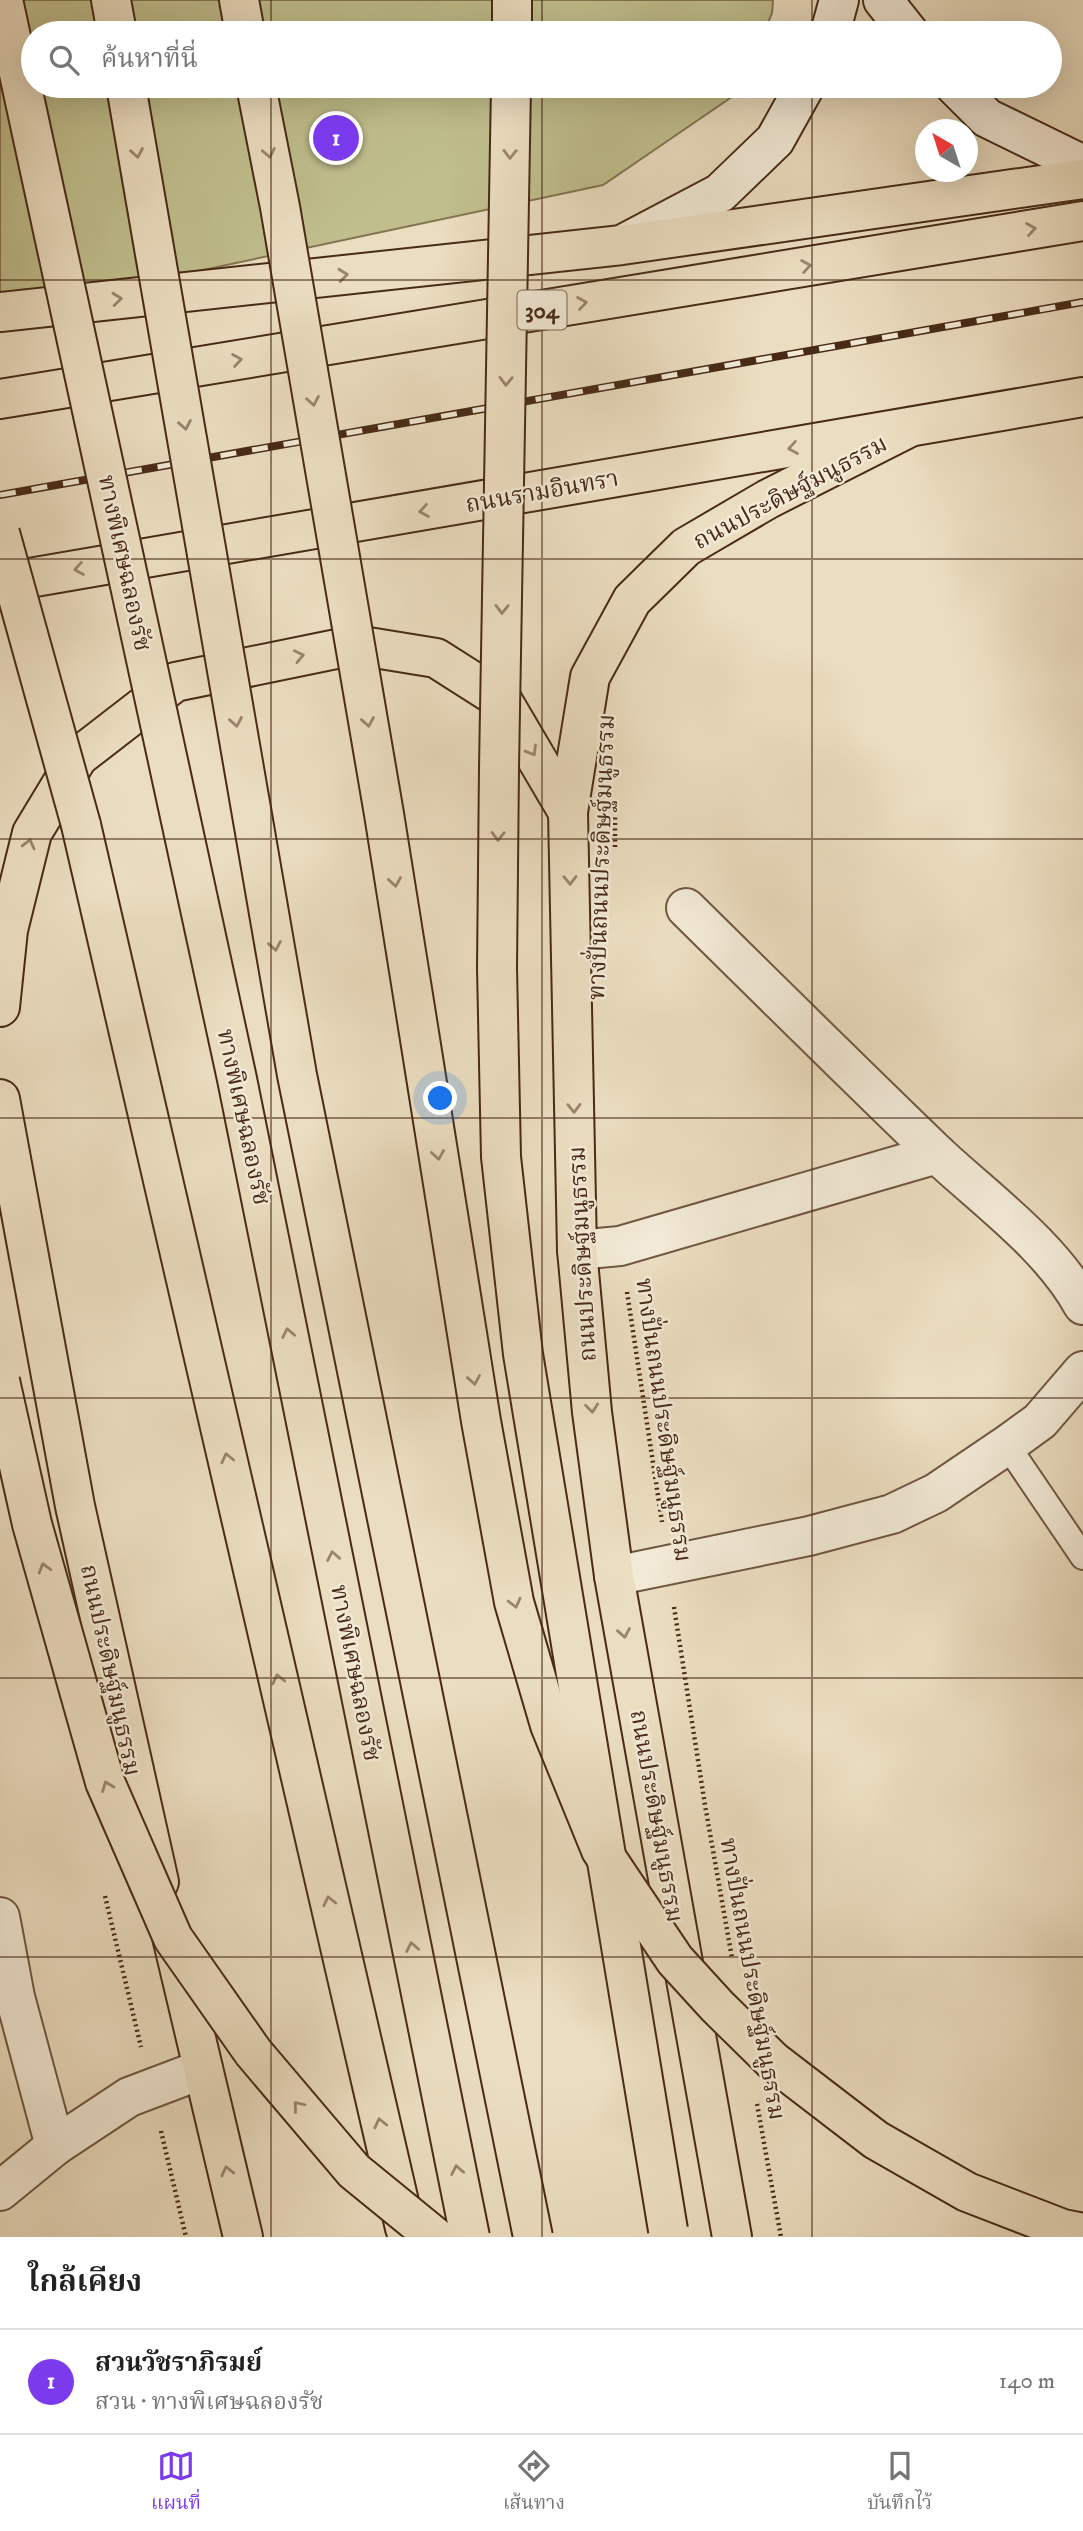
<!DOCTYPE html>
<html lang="th">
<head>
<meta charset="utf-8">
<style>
  body { margin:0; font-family:"IM FELL DW Pica","Noto Serif Thai",serif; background:#f6f6f6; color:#222 }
  .compass { position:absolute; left:915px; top:119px; width:63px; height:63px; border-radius:50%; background:#fff; box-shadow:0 7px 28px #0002; rotate:321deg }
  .you { position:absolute; left:441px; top:1099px; width:24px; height:24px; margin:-18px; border:5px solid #fff; border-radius:50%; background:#1a73e8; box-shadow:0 0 0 10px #1a73e833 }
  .badge { display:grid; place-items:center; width:46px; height:46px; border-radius:50%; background:#7c3aed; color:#fff; font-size:23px; font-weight:700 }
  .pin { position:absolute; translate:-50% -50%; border:4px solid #fff; box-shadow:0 2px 7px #0006 }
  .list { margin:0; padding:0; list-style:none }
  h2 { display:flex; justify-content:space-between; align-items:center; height:91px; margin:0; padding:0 28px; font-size:30px }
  h2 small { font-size:23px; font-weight:400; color:#767676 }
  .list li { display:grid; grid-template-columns:46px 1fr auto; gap:21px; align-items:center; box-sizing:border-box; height:105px; padding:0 28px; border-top:2px solid #e0e0e0 }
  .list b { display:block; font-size:26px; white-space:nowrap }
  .list p { margin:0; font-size:23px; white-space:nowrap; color:#767676 }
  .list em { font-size:23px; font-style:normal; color:#767676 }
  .icon { flex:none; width:38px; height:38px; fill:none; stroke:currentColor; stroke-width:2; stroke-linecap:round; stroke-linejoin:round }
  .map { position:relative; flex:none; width:1083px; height:2237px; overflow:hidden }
  .search { position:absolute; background:#fff; box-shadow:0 7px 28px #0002; left:21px; right:21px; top:21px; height:77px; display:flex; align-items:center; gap:18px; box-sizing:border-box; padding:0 24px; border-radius:38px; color:#767676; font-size:26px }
  .sheet { height:196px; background:#fff }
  nav { display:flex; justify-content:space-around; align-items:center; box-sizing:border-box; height:98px; border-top:2px solid #e0e0e0; background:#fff; font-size:19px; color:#767676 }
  nav a { display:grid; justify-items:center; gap:4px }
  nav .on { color:#7c3aed }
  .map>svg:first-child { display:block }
</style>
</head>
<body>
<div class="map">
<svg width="1083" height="2237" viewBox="0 0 1083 2237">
  <rect width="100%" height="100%" fill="#ebddc0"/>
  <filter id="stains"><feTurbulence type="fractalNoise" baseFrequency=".00286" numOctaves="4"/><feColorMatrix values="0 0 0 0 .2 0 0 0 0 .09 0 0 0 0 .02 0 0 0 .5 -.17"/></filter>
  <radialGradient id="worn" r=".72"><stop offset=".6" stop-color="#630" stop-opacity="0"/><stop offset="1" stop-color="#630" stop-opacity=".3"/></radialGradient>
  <!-- green -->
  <polygon fill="#c0be8d" stroke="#847452" stroke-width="2" points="0,0 773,0 772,13 764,33 33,33 33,86 743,86 742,90 603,185 0,313"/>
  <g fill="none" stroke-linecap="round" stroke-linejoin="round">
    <defs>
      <polyline id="lane" points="1007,1445 1083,1557"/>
      <g id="street">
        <path d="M686,908C769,990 852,1072 936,1153C985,1199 1050,1245 1083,1305"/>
        <polyline points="577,1250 620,1246 937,1154"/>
        <polyline points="614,1576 809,1536 892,1514 936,1493 1007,1445 1040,1421 1083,1371"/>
        <polyline points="0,1917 15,1997 55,2146"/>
        <polyline points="0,2191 55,2146 129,2097 203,2069"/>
      </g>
      <g id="secondary">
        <polyline points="883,0 909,33"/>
        <polyline points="830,33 839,0"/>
        <polyline points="955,86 987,118 1083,165"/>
        <polyline points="627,242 720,193 775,140 805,86"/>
      </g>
      <g id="primary">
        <polyline points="512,33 512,0"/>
        <polyline points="0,312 622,245 1083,179"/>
        <polyline points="0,399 1083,221"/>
        <polyline points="0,583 1083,397"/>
        <polyline points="81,825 405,2228"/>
        <polyline points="0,1007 8,930 32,833 78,757 175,682 356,645 436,658 502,700 568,812"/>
        <polyline points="0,1099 75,1506 159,1882"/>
        <polyline points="172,1937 243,2237"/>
        <polyline points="732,2237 614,1576 592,1412 577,1250 568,812 590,677 632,600 686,547 768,499 908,428"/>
      </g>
      <g id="highway">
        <polyline points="111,0 117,33"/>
        <polyline points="239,0 245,33"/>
      </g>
    </defs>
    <!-- lane casing -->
    <use href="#lane" stroke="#715741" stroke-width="28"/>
    <!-- street casing -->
    <use href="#street" stroke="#715741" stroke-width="42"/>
    <!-- secondary casing -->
    <use href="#secondary" stroke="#482a17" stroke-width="42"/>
    <!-- primary casing -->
    <use href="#primary" stroke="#482a17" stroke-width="42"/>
    <!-- highway casing -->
    <use href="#highway" stroke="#482a17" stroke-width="42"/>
    <!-- path -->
    <g stroke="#482a17" stroke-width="4.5" stroke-dasharray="2 3.5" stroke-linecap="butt">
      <polyline points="615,847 615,806"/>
      <polyline points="627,1292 662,1522"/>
      <polyline points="674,1607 705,1805 732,1958"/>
      <polyline points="105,1896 141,2047"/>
      <polyline points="757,2104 781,2237"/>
      <polyline points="161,2131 186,2237"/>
    </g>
    <!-- lane -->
    <use href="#lane" stroke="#f2e9d6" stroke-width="24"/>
    <!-- street -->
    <use href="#street" stroke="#f2e9d6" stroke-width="38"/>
    <!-- secondary -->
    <use href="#secondary" stroke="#f2e9d6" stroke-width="38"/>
    <!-- primary -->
    <use href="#primary" stroke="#ebddc0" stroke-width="38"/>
    <!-- highway -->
    <use href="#highway" stroke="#ebddc0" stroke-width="38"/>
    <defs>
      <polyline id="rail" points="0,495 1083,302"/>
    </defs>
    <!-- rail casing -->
    <use href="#rail" stroke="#482a17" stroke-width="8"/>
    <!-- rail -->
    <use href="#rail" stroke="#f2e9d6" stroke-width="5" stroke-dasharray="16" stroke-linecap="butt"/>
    <defs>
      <g id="primary-bridge">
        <polyline points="511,86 499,768 497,968 501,1157 523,1354 668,2230"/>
        <polyline points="0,533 81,825"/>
      </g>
      <g id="highway-bridge">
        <polyline points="3,0 237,1079 470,2237"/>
        <polyline points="126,86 297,1075 533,2237"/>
        <polyline points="256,86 280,207 384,814 481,1421 514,1602 550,1725 601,1850 675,1960 717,2006 773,2061 876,2140 967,2192 1063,2229 1083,2233"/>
        <polyline points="0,1381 32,1524 105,1782 173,1938 253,2052 354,2171 435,2237"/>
      </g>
    </defs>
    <!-- primary-bridge casing -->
    <use href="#primary-bridge" stroke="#482a17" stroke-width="42" stroke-linecap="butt"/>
    <!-- highway-bridge casing -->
    <use href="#highway-bridge" stroke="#482a17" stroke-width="42" stroke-linecap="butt"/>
    <!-- primary-bridge -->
    <use href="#primary-bridge" stroke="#ebddc0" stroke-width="38"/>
    <!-- highway-bridge -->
    <use href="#highway-bridge" stroke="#ebddc0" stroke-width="38"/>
  </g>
  <!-- one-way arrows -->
  <defs><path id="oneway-chevron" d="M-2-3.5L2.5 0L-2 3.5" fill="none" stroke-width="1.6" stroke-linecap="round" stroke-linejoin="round" transform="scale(1.75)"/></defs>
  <g stroke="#9a846c">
    <use href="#oneway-chevron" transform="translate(137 153) rotate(80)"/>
    <use href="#oneway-chevron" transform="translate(269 153) rotate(79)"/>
    <use href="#oneway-chevron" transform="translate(510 154) rotate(91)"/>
    <use href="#oneway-chevron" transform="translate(1031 229) rotate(-9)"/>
    <use href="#oneway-chevron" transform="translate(806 266) rotate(-9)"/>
    <use href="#oneway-chevron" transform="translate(343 275) rotate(-6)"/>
    <use href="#oneway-chevron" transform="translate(117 299) rotate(-6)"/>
    <use href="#oneway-chevron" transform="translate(582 303) rotate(-9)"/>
    <use href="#oneway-chevron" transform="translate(237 360) rotate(-9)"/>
    <use href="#oneway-chevron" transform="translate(506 381) rotate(91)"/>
    <use href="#oneway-chevron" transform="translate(313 401) rotate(80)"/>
    <use href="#oneway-chevron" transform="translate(185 425) rotate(80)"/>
    <use href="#oneway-chevron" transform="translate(793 448) rotate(170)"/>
    <use href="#oneway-chevron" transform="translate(424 511) rotate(170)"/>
    <use href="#oneway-chevron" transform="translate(79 569) rotate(170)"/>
    <use href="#oneway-chevron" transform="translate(502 609) rotate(91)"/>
    <use href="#oneway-chevron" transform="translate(299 656) rotate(-12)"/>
    <use href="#oneway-chevron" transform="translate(236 722) rotate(80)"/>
    <use href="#oneway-chevron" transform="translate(368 722) rotate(80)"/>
    <use href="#oneway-chevron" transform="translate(532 751) rotate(59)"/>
    <use href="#oneway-chevron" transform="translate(498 836) rotate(91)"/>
    <use href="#oneway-chevron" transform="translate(29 844) rotate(-76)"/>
    <use href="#oneway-chevron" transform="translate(570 880) rotate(89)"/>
    <use href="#oneway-chevron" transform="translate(395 882) rotate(81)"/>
    <use href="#oneway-chevron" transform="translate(275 946) rotate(80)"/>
    <use href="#oneway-chevron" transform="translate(574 1108) rotate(89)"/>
    <use href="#oneway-chevron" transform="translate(438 1155) rotate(81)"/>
    <use href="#oneway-chevron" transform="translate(288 1333) rotate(-101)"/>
    <use href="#oneway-chevron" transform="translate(474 1380) rotate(81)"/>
    <use href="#oneway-chevron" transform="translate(592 1408) rotate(84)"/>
    <use href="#oneway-chevron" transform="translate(227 1458) rotate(-103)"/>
    <use href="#oneway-chevron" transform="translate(333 1556) rotate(-101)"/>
    <use href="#oneway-chevron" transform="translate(44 1568) rotate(-106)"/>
    <use href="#oneway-chevron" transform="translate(515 1603) rotate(76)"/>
    <use href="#oneway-chevron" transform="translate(624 1633) rotate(80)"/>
    <use href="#oneway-chevron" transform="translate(278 1679) rotate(-103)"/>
    <use href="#oneway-chevron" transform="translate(107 1786) rotate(-112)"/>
    <use href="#oneway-chevron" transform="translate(329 1901) rotate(-103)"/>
    <use href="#oneway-chevron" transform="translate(412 1947) rotate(-101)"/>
    <use href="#oneway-chevron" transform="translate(298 2106) rotate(-130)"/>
    <use href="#oneway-chevron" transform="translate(380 2123) rotate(-103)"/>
    <use href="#oneway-chevron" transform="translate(457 2170) rotate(-101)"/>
    <use href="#oneway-chevron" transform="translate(227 2171) rotate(-103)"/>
  </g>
  <!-- grid -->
  <path fill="none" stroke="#482a17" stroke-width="2" stroke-opacity="0.55" d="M271,0V33M542,0V33M812,0V33M271,86V2237M542,86V2237M812,86V2237M0,280H1083M0,559H1083M0,839H1083M0,1118H1083M0,1398H1083M0,1678H1083M0,1957H1083"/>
  <g text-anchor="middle" stroke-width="5" stroke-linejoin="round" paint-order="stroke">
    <!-- shield labels -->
    <rect fill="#f2e9d6" stroke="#7b6350" stroke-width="2" x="517.5" y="290.5" width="49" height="39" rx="5"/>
    <g font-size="23" font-weight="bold" fill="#482a17">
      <text x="542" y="318">304</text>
    </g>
    <!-- street labels -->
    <g font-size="24" fill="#482a17" stroke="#f2e9d6">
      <text transform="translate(542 491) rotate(-10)" y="8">ถนนรามอินทรา</text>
      <text transform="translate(790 492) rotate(-28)" y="8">ถนนประดิษฐ์มนูธรรม</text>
      <text transform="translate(125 563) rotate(78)" y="8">ทางพิเศษฉลองรัช</text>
      <text transform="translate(601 857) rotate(-88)" y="8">ทางปั่นถนนประดิษฐ์มนูธรรม</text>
      <text transform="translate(244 1117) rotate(78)" y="8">ทางพิเศษฉลองรัช</text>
      <text transform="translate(582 1254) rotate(-93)" y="8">ถนนประดิษฐ์มนูธรรม</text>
      <text transform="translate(664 1420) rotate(82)" y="8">ทางปั่นถนนประดิษฐ์มนูธรรม</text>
      <text transform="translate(111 1670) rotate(78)" y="8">ถนนประดิษฐ์มนูธรรม</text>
      <text transform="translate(356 1673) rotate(79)" y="8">ทางพิเศษฉลองรัช</text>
      <text transform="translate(657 1816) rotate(80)" y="8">ถนนประดิษฐ์มนูธรรม</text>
      <text transform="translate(753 1979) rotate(80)" y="8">ทางปั่นถนนประดิษฐ์มนูธรรม</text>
    </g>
  </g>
  <rect width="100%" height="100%" filter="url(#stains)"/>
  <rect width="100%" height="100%" fill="url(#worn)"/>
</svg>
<svg class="compass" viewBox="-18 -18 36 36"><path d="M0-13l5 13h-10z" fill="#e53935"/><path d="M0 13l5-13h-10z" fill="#767676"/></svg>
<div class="you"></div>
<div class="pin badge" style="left:336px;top:138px">1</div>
<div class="search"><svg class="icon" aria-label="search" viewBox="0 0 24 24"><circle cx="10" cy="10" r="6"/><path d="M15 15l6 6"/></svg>ค้นหาที่นี่</div>
</div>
<section class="sheet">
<h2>ใกล้เคียง<small></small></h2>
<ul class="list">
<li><span class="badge">1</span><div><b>สวนวัชราภิรมย์</b><p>สวน · ทางพิเศษฉลองรัช</p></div><em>140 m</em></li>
</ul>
</section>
<nav>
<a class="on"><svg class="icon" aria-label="map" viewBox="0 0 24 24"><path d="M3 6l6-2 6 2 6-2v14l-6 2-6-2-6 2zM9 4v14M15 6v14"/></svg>แผนที่</a>
<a><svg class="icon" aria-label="directions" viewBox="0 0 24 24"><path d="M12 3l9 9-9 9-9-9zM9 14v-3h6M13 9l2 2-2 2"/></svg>เส้นทาง</a>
<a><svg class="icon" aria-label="saved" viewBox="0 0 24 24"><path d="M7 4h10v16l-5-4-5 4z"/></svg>บันทึกไว้</a>
</nav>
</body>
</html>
